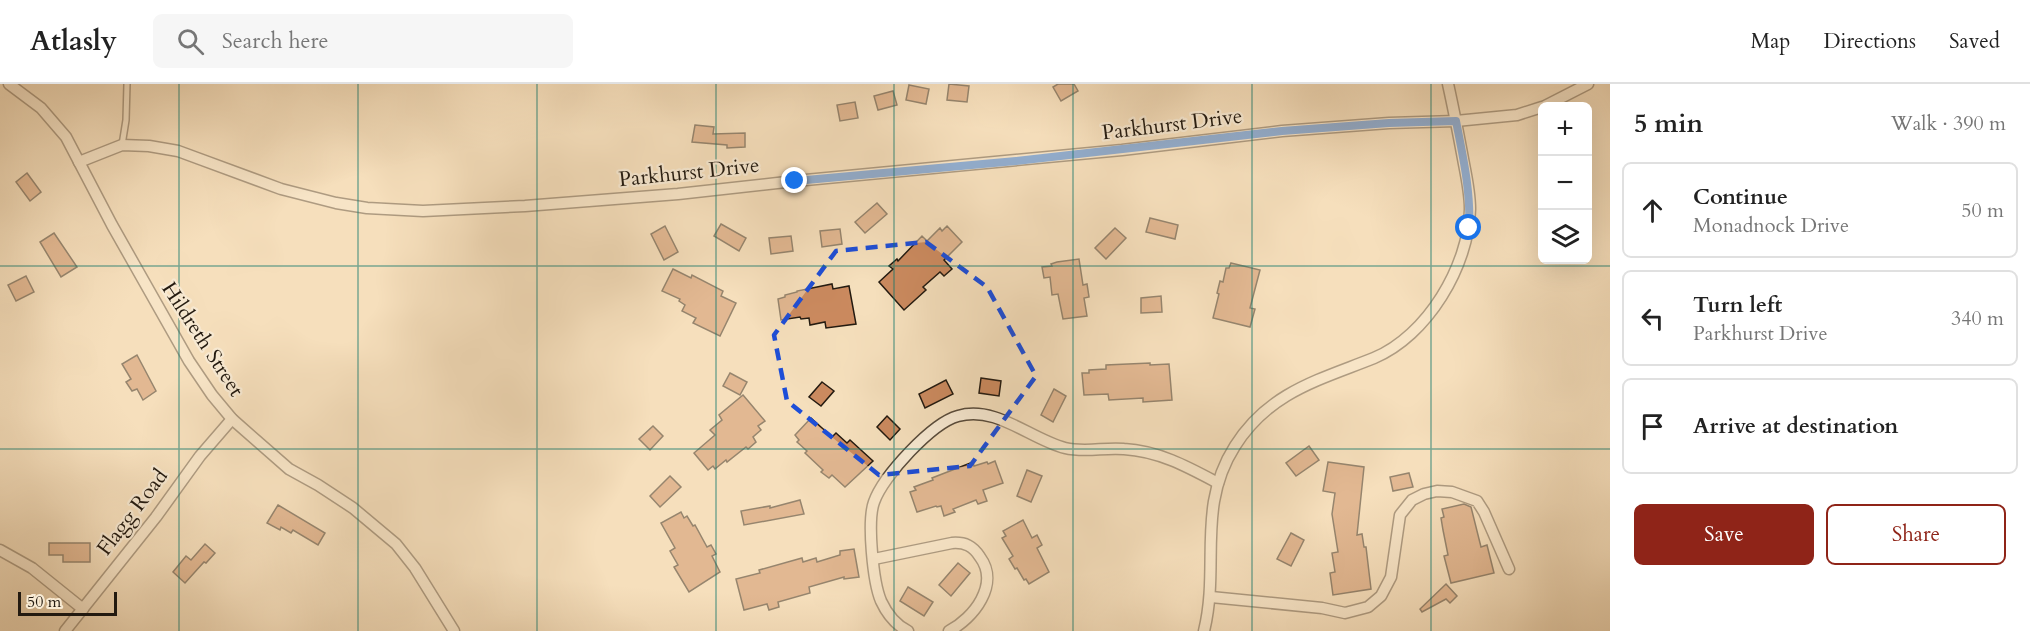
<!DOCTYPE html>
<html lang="en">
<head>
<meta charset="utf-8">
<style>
  body { margin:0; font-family:Cardo,serif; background:#f6f6f6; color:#222 }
  .controls { position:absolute; right:18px; top:18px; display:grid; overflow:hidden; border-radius:9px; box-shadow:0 6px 24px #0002 }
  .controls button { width:54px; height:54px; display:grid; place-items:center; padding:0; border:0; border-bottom:2px solid #e0e0e0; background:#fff; color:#222; font:30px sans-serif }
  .scale { position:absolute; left:18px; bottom:15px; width:99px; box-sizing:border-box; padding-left:6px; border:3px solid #231a10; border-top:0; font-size:16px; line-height:21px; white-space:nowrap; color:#231a10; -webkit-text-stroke:4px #f8ead3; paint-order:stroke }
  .stop { position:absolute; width:18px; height:18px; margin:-14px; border:4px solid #1a73e8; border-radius:50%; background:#fff }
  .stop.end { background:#1a73e8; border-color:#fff; box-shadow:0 2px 6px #0008 }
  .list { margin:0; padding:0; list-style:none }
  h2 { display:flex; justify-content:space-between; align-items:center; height:78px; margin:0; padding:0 24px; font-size:26px }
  h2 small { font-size:20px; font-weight:400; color:#767676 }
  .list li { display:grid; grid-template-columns:39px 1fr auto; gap:18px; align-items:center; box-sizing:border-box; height:96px; margin:0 12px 12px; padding:0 12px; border:2px solid #e0e0e0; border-radius:9px }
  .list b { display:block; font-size:22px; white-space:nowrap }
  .list p { margin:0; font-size:20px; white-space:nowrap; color:#767676 }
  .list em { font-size:20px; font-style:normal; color:#767676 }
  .actions { display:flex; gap:12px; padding:18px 24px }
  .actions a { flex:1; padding:14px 0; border:2px solid #8f2418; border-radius:9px; text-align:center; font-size:21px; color:#8f2418 }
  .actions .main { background:#8f2418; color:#fff }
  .icon { flex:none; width:33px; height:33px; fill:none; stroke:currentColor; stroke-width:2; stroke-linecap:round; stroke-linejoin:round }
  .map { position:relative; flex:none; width:1610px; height:547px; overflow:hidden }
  header { display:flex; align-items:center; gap:36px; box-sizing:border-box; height:84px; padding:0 30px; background:#fff; border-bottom:2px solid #e0e0e0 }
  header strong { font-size:28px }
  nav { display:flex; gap:33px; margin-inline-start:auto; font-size:21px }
  .search { width:420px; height:54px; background:#f6f6f6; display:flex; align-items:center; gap:15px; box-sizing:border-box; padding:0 21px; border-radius:9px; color:#767676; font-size:22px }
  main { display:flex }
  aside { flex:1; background:#fff }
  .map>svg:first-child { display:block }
</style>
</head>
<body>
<header>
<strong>Atlasly</strong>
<div class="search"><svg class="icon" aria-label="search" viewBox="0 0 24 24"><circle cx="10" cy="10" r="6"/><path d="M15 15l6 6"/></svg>Search here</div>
<nav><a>Map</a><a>Directions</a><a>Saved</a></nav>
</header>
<main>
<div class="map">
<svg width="1610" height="547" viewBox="0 0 1610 547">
  <rect width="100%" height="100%" fill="#f5dfbc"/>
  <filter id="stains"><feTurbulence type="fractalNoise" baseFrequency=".00333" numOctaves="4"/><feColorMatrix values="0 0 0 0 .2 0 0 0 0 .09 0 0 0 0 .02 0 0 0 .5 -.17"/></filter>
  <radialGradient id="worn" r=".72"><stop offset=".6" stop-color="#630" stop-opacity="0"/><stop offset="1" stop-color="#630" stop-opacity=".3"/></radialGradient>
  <!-- building -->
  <g fill="#cb8a5f" stroke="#231a10" stroke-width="1.5">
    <polygon points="949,0 969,2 967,18 947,16"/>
    <polygon points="1058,0 1074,0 1078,7 1061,17 1053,3"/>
    <polygon points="909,1 929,5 926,20 906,16"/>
    <polygon points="893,7 897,21 878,26 874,12"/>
    <polygon points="855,18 858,34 840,37 837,21"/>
    <polygon points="695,41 714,43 713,50 745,49 745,63 727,64 727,61 692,58"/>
    <polygon points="27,89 41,108 30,117 16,98"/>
    <polygon points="877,119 887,130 865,149 855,138"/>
    <polygon points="1150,134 1178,141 1175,155 1146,148"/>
    <polygon points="721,140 746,154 739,167 714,152"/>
    <polygon points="665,142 678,168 664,176 651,150"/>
    <polygon points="947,142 962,158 944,176 952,185 944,192 940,188 923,203 926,206 904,226 879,198 893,185 889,182 897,175 898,177 922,152 927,157 940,144 942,147"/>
    <polygon points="1115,144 1126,154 1106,175 1095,164"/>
    <polygon points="840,145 842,160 822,163 820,147"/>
    <polygon points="54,149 77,183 61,193 40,158"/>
    <polygon points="791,152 793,167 771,170 769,154"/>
    <polygon points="1079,175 1083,201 1087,200 1089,213 1084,214 1087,232 1063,235 1058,210 1052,211 1050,193 1044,194 1042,183 1052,182 1051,180 1057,178"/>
    <polygon points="1231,179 1260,186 1250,224 1255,225 1250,243 1213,234 1219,210 1217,209 1220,197 1223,198 1226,184 1229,184"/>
    <polygon points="673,185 691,194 692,191 723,207 721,212 736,219 720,252 693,239 696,234 682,227 685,221 679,217 680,215 662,207"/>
    <polygon points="26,192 34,208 16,217 8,201"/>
    <polygon points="832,200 833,205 849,202 856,240 826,244 825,238 810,241 809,234 801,235 800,233 781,236 778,215 785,213 785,211 797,208 797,207"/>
    <polygon points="1161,212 1162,228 1141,229 1141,214"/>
    <polygon points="137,271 156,307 143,316 137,305 132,307 126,298 131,295 122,280"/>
    <polygon points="1150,279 1150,281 1169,280 1172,316 1143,318 1143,314 1109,316 1108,310 1084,311 1082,289 1089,289 1089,286 1106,285 1106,281"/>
    <polygon points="730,289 747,298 740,311 723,302"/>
    <polygon points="981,294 1001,297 999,312 979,309"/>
    <polygon points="946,296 953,310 925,324 919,310"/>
    <polygon points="822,298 834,307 821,322 809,313"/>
    <polygon points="1054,305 1066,312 1053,338 1041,331"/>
    <polygon points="743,311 765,337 758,342 761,346 753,353 756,358 748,365 746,363 727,378 726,376 715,385 713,382 708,386 694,369 715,351 710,346 722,336 719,331"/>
    <polygon points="887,332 900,345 890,356 877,343"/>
    <polygon points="811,334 832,353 836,349 847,359 850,356 873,377 845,403 832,391 829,394 821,388 823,386 805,369 807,367 797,358 799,356 795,351"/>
    <polygon points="653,342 663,352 650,366 639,355"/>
    <polygon points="1309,362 1319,376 1296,392 1286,379"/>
    <polygon points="995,377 1003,399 983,406 987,417 978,420 976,416 953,425 955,428 944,432 941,422 937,423 936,422 917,428 910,408 916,406 914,403 933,396 932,394 973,378 974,382 987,378 988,380"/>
    <polygon points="1328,378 1364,383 1357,451 1362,450 1364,463 1366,463 1371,505 1333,511 1330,489 1335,488 1332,469 1338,468 1332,430 1335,409 1323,407"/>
    <polygon points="1027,386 1042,392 1031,418 1017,412"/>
    <polygon points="1409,389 1413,403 1393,407 1390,393"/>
    <polygon points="670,392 681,403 660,423 650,412"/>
    <polygon points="800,416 804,430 744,441 741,427 770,422 770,424"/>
    <polygon points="1464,420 1471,423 1481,463 1487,461 1494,489 1451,499 1444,472 1448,471 1443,446 1441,434 1444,433 1442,425"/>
    <polygon points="278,421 325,449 318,461 293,446 291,449 281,443 280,446 267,439"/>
    <polygon points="681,428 684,434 687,432 693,442 695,441 707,463 711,461 716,470 712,472 720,488 689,508 674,483 678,481 670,467 675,464 661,439"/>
    <polygon points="1023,436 1032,454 1037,451 1042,461 1037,464 1049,488 1029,500 1026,495 1024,496 1017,484 1015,485 1009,475 1013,472 1002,454 1006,452 1003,447"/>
    <polygon points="1291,449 1304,456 1291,482 1277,475"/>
    <polygon points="49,459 90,459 90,478 63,478 63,471 49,471"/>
    <polygon points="205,460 215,469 206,479 204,478 185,499 173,488 186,472 191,476"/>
    <polygon points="854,465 859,493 844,495 844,493 809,503 810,509 778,518 779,523 769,526 767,520 744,526 736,495 760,489 759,486 802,474 803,478 816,474 817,478 840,471 840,467"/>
    <polygon points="958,479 970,489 951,512 939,501"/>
    <polygon points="1446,500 1457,512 1450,519 1446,515 1422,528 1420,525"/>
    <polygon points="908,503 933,518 924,532 900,517"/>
  </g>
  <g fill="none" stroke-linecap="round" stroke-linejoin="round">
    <defs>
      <polyline id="lane" points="122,61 126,36 127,0"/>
      <g id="street">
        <polyline points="9,0 41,24 66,53 112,141 189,277 212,311 232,335 289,385 318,401 353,424 396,460 415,484 454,547"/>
        <polyline points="1545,22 1588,0"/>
        <polyline points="79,78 122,61 149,62 178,67 281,105 336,119 367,124 423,127 525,122 678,110 795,97 1122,66 1282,47 1389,39 1456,37 1517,31 1542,23"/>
        <polyline points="0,466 32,484 83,525"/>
        <path d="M874,475L952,459C965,458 973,462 980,473C1000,500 974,534 949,547"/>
        <polyline points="1211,513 1322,524 1345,529 1368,523 1381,512 1391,493 1400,431 1412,416 1424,410 1437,407 1452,408 1477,417 1484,428 1509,485"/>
        <polyline points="65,547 156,433 200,372 232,335"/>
        <path d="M908,547C896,541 887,530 881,517C873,498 867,437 874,418C883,392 932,339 958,332C996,321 1030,355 1065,364C1086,369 1104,363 1124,365C1159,367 1188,383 1218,399"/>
        <path d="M1204,547C1220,482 1196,423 1235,362C1269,308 1319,296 1374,274C1427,252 1469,182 1470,125C1470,110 1467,95 1464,80C1459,53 1454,27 1448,0"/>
      </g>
    </defs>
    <!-- lane casing -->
    <use href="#lane" stroke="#584b3b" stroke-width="8"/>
    <!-- street casing -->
    <use href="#street" stroke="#584b3b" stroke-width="13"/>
    <!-- lane -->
    <use href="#lane" stroke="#f8ead3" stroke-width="5"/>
    <!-- street -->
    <use href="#street" stroke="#f8ead3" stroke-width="10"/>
  </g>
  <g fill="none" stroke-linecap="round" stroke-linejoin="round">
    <!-- route -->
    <path stroke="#1a73e8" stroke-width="8" d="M795,97L1016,77L1282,47L1389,39L1456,37C1463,73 1471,108 1469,144"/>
  </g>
  <!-- marked area -->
  <path d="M0 0H1610V547H0ZM926,158L987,203L1036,292L970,382L879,391L787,317L774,251L836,167Z" fill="#f5dfbc" fill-opacity=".55" fill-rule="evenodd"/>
  <path fill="none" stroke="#1d4ed8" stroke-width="4.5" stroke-dasharray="12 8" stroke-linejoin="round" d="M926,158L987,203L1036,292L970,382L879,391L787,317L774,251L836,167Z"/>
  <!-- grid -->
  <path fill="none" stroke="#0f766e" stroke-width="1.5" stroke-opacity="0.55" d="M179,0V547M358,0V547M537,0V547M716,0V547M894,0V547M1073,0V547M1252,0V547M1431,0V547M0,182H1610M0,365H1610"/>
  <g text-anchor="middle" stroke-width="4.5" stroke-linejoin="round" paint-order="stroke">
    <!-- street labels -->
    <g font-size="21" fill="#231a10" stroke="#f8ead3">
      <text transform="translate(1172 40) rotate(-7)" y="7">Parkhurst Drive</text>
      <text transform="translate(689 88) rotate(-6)" y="7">Parkhurst Drive</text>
      <text transform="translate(203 255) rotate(57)" y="7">Hildreth Street</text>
      <text transform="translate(132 428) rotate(-53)" y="7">Flagg Road</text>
    </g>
  </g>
  <rect width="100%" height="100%" filter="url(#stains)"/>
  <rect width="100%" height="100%" fill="url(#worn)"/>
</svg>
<div class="controls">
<button>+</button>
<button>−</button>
<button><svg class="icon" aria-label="layers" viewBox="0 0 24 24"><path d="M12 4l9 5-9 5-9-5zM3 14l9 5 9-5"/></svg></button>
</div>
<div class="scale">50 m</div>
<div class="stop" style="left:1469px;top:144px"></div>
<div class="stop end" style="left:795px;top:97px"></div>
</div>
<aside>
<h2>5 min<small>Walk · 390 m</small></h2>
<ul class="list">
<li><svg class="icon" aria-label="ahead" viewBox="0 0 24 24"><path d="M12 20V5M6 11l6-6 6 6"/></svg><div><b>Continue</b><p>Monadnock Drive</p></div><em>50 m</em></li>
<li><svg class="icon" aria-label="left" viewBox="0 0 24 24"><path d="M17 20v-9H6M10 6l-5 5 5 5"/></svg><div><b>Turn left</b><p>Parkhurst Drive</p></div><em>340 m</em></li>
<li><svg class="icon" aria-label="arrive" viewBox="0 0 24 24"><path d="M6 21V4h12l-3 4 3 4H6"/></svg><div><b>Arrive at destination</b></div></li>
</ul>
<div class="actions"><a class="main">Save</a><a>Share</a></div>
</aside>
</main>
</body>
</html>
